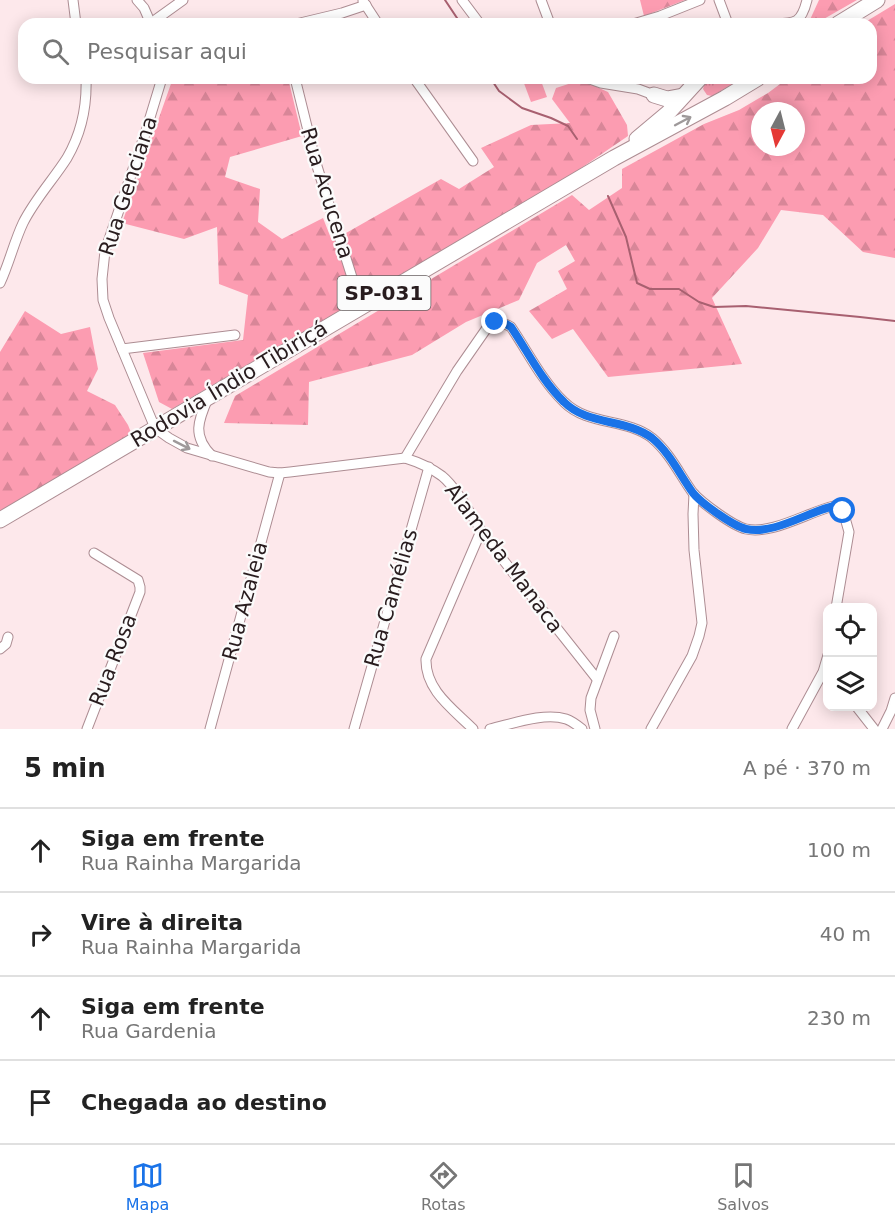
<!DOCTYPE html>
<html lang="pt">
<head>
<meta charset="utf-8">
<style>
  body { margin:0; font-family:"DejaVu Sans",sans-serif; background:#f2f2f2; color:#222 }
  .controls { position:absolute; right:18px; bottom:18px; display:grid; overflow:hidden; border-radius:12px; box-shadow:0 3px 15px #0003 }
  .controls button { width:54px; height:54px; display:grid; place-items:center; padding:0; border:0; border-bottom:2px solid #e0e0e0; background:#fff; color:#222; font:30px sans-serif }
  .compass { position:absolute; left:751px; top:102px; width:54px; height:54px; border-radius:50%; background:#fff; box-shadow:0 3px 15px #0003; rotate:187deg }
  .stop { position:absolute; width:18px; height:18px; margin:-14px; border:4px solid #1a73e8; border-radius:50%; background:#fff }
  .stop.end { background:#1a73e8; border-color:#fff; box-shadow:0 2px 6px #0008 }
  .list { margin:0; padding:0; list-style:none }
  h2 { display:flex; justify-content:space-between; align-items:center; height:78px; margin:0; padding:0 24px; font-size:26px }
  h2 small { font-size:20px; font-weight:400; color:#767676 }
  .list li { display:grid; grid-template-columns:39px 1fr auto; gap:18px; align-items:center; box-sizing:border-box; height:84px; padding:0 24px; border-top:2px solid #e0e0e0 }
  .list b { display:block; font-size:22px; white-space:nowrap }
  .list p { margin:0; font-size:20px; white-space:nowrap; color:#767676 }
  .list em { font-size:20px; font-style:normal; color:#767676 }
  .icon { flex:none; width:33px; height:33px; fill:none; stroke:currentColor; stroke-width:2; stroke-linecap:round; stroke-linejoin:round }
  .map { position:relative; flex:none; width:895px; height:729px; overflow:hidden }
  .search { position:absolute; background:#fff; box-shadow:0 3px 15px #0003; left:18px; right:18px; top:18px; height:66px; display:flex; align-items:center; gap:15px; box-sizing:border-box; padding:0 21px; border-radius:18px; color:#767676; font-size:22px }
  .sheet { height:414px; background:#fff }
  nav { display:flex; justify-content:space-around; align-items:center; box-sizing:border-box; height:84px; border-top:2px solid #e0e0e0; background:#fff; font-size:16px; color:#767676 }
  nav a { display:grid; justify-items:center; gap:3px }
  nav .on { color:#1a73e8 }
  .map>svg:first-child { display:block }
</style>
</head>
<body>
<div class="map">
<svg width="895" height="729" viewBox="0 0 895 729">
  <defs>
    <pattern id="grass-tufts" width="24" height="20" patternUnits="userSpaceOnUse" patternTransform="scale(1.5)"><rect width="24" height="20" fill="#fc9cb1"/><path d="M3 7l-1-3M5 7V3M7 7l1-3M15 17l-1-3M17 17v-4M19 17l1-3" fill="none" stroke="#d88698"/></pattern>
    <pattern id="forest-firs" width="22" height="20" patternUnits="userSpaceOnUse" patternTransform="scale(1.5)"><rect width="22" height="20" fill="#fc9cb1"/><path d="M5 1l3.5 6h-7zM16 11l3.5 6h-7z" fill="#d88698"/></pattern>
  </defs>
  <rect width="100%" height="100%" fill="#fde8eb"/>
  <!-- grass -->
  <polygon fill="url(#grass-tufts)" points="709,78 743,78 712,96 707,95 703,89 705,83"/>
  <!-- forest -->
  <g fill="url(#forest-firs)" fill-rule="evenodd">
    <polygon points="640,0 685,0 644,16"/>
    <polygon points="819,0 857,0 815,24 808,24"/>
    <path d="M895,4V258L863,252L823,215L781,210L758,248L712,298L742,364L608,377L573,329L552,339L529,311L567,289L558,271L575,261L566,245L537,263L519,300L466,322L412,355L309,382L308,425L224,423L235,396L572,195L589,210L622,188V169L704,124L739,110L768,93L788,78H871V24H862ZM760,111H796V147H760Z"/>
    <polygon points="173,78 288,78 302,136 230,157 225,177 260,189 258,222 282,239 323,218 332,241 441,179 459,189 494,167 481,148 531,125 570,123 552,99 556,88 581,80 608,92 627,125 628,136 565,179 172,409 159,402 143,353 243,340 248,295 219,284 217,227 184,239 122,223"/>
    <polygon points="25,311 61,334 90,327 98,369 87,391 115,405 128,425 132,435 0,511 0,352"/>
  </g>
  <!-- green -->
  <polygon fill="#fc9cb1" points="522,78 540,78 547,97 531,102"/>
  <g fill="none" stroke-linecap="round" stroke-linejoin="round">
    <!-- stream -->
    <g stroke="#a86070" stroke-width="2">
      <polyline points="445,0 461,24"/>
      <polyline points="492,78 493,82 499,91 522,108 551,118 568,126 577,139"/>
      <polyline points="608,196 626,237 637,283 650,289 679,289 699,302 714,307 746,306 860,317 895,321"/>
    </g>
    <defs>
      <g id="minor">
        <polyline points="73,0 76,24"/>
        <polyline points="137,0 144,8 151,24"/>
        <polyline points="462,0 480,24"/>
        <polyline points="541,0 550,24"/>
        <polyline points="719,0 728,24"/>
        <polyline points="363,1 378,24"/>
        <polyline points="151,23 183,0"/>
        <polyline points="296,24 342,13 366,5"/>
        <polyline points="633,24 660,16 700,0"/>
        <path d="M771,24C794,23 801,25 807,0"/>
        <path d="M162,78L145,134L105,251L102,279L103,300L109,318L155,428L169,438L187,448L269,472L280,473L290,472L405,458C418,462 430,467 442,476C458,489 474,521 487,539C523,586 560,632 597,679"/>
        <polyline points="295,78 316,163 361,306"/>
        <polyline points="414,78 473,161"/>
        <polyline points="587,78 601,83 638,89 654,95"/>
        <path d="M0,283C9,264 14,242 23,223C35,199 53,180 67,158C81,134 87,105 86,78"/>
        <polyline points="122,349 235,335"/>
        <path d="M208,398C198,421 192,436 212,456"/>
        <path d="M405,458L457,371L489,325C497,322 504,322 511,327C528,352 542,381 564,402C588,426 626,418 652,438C670,453 680,475 693,493C702,503 733,526 746,529C772,535 808,512 834,506L843,511L849,532L836,608"/>
        <polyline points="0,649 6,644 8,637"/>
        <polyline points="856,706 874,729"/>
        <polyline points="87,729 140,592 140,587 138,580 94,553"/>
        <polyline points="210,729 280,473"/>
        <polyline points="354,729 429,467"/>
        <path d="M473,729C453,709 425,690 426,659L481,531"/>
        <path d="M490,729C512,724 544,712 566,719C572,721 577,725 582,729"/>
        <polyline points="595,729 590,710 591,698 614,636"/>
        <polyline points="651,729 692,656 699,636 702,623 694,550 693,514 694,494"/>
        <polyline points="792,729 823,672 828,655"/>
        <polyline points="882,729 891,711 895,698"/>
      </g>
      <g id="trunk">
        <polyline points="838,24 877,0"/>
        <polyline points="654,95 667,99 683,96"/>
        <polyline points="637,139 668,113 700,78"/>
        <polyline points="0,520 614,158 725,98 758,78"/>
      </g>
    </defs>
    <!-- minor casing -->
    <use href="#minor" stroke="#ad8d93" stroke-width="11"/>
    <!-- trunk casing -->
    <use href="#trunk" stroke="#ad8d93" stroke-width="17"/>
    <!-- minor -->
    <use href="#minor" stroke="#fff" stroke-width="9"/>
    <!-- trunk -->
    <use href="#trunk" stroke="#fff" stroke-width="15"/>
  </g>
  <!-- one-way arrows -->
  <defs><path id="oneway-shaft" d="M-6 0H5M1.5-3L5.5 0L1.5 3" fill="none" stroke-width="1.6" stroke-linecap="round" stroke-linejoin="round" transform="scale(1.5)"/></defs>
  <g stroke="#9e999a">
    <use href="#oneway-shaft" transform="translate(683 121) rotate(-28)"/>
    <use href="#oneway-shaft" transform="translate(182 445) rotate(27)"/>
  </g>
  <g fill="none" stroke-linecap="round" stroke-linejoin="round">
    <!-- route -->
    <path stroke="#1a73e8" stroke-width="8" d="M495,322L506,324L511,327C528,352 542,381 564,402C588,426 625,418 652,438C670,453 680,475 693,493C701,503 733,526 746,529C774,535 807,512 834,506L843,511"/>
  </g>
  <g text-anchor="middle" stroke-width="4.5" stroke-linejoin="round" paint-order="stroke">
    <!-- shield labels -->
    <rect fill="#fbfbfb" stroke="#675f60" stroke-width="1.5" x="337.5" y="276" width="93" height="34" rx="4.5"/>
    <g font-size="20" font-weight="bold" fill="#281c1e">
      <text x="384" y="300">SP-031</text>
    </g>
    <!-- street labels -->
    <g font-size="21" fill="#281c1e" stroke="#fbfbfb">
      <text transform="translate(128 186) rotate(-72)" y="7">Rua Genciana</text>
      <text transform="translate(327 193) rotate(73)" y="7">Rua Acucena</text>
      <text transform="translate(229 384) rotate(-31)" y="7">Rodovia Índio Tibiriçá</text>
      <text transform="translate(504 558) rotate(53)" y="7">Alameda Manaca</text>
      <text transform="translate(391 598) rotate(-74)" y="7">Rua Camélias</text>
      <text transform="translate(245 601) rotate(-75)" y="7">Rua Azaleia</text>
      <text transform="translate(113 660) rotate(-69)" y="7">Rua Rosa</text>
    </g>
  </g>
</svg>
<div class="controls">
<button><svg class="icon" aria-label="locate" viewBox="0 0 24 24"><circle cx="12" cy="12" r="6"/><path d="M12 2v4M12 18v4M2 12h4M18 12h4"/></svg></button>
<button><svg class="icon" aria-label="layers" viewBox="0 0 24 24"><path d="M12 4l9 5-9 5-9-5zM3 14l9 5 9-5"/></svg></button>
</div>
<svg class="compass" viewBox="-18 -18 36 36"><path d="M0-13l5 13h-10z" fill="#e53935"/><path d="M0 13l5-13h-10z" fill="#767676"/></svg>
<div class="stop" style="left:843px;top:511px"></div>
<div class="stop end" style="left:495px;top:322px"></div>
<div class="search"><svg class="icon" aria-label="search" viewBox="0 0 24 24"><circle cx="10" cy="10" r="6"/><path d="M15 15l6 6"/></svg>Pesquisar aqui</div>
</div>
<section class="sheet">
<h2>5 min<small>A pé · 370 m</small></h2>
<ul class="list">
<li><svg class="icon" aria-label="ahead" viewBox="0 0 24 24"><path d="M12 20V5M6 11l6-6 6 6"/></svg><div><b>Siga em frente</b><p>Rua Rainha Margarida</p></div><em>100 m</em></li>
<li><svg class="icon" aria-label="right" viewBox="0 0 24 24"><path d="M7 20v-9h11M14 6l5 5-5 5"/></svg><div><b>Vire à direita</b><p>Rua Rainha Margarida</p></div><em>40 m</em></li>
<li><svg class="icon" aria-label="ahead" viewBox="0 0 24 24"><path d="M12 20V5M6 11l6-6 6 6"/></svg><div><b>Siga em frente</b><p>Rua Gardenia</p></div><em>230 m</em></li>
<li><svg class="icon" aria-label="arrive" viewBox="0 0 24 24"><path d="M6 21V4h12l-3 4 3 4H6"/></svg><div><b>Chegada ao destino</b></div></li>
</ul>
</section>
<nav>
<a class="on"><svg class="icon" aria-label="map" viewBox="0 0 24 24"><path d="M3 6l6-2 6 2 6-2v14l-6 2-6-2-6 2zM9 4v14M15 6v14"/></svg>Mapa</a>
<a><svg class="icon" aria-label="directions" viewBox="0 0 24 24"><path d="M12 3l9 9-9 9-9-9zM9 14v-3h6M13 9l2 2-2 2"/></svg>Rotas</a>
<a><svg class="icon" aria-label="saved" viewBox="0 0 24 24"><path d="M7 4h10v16l-5-4-5 4z"/></svg>Salvos</a>
</nav>
</body>
</html>
